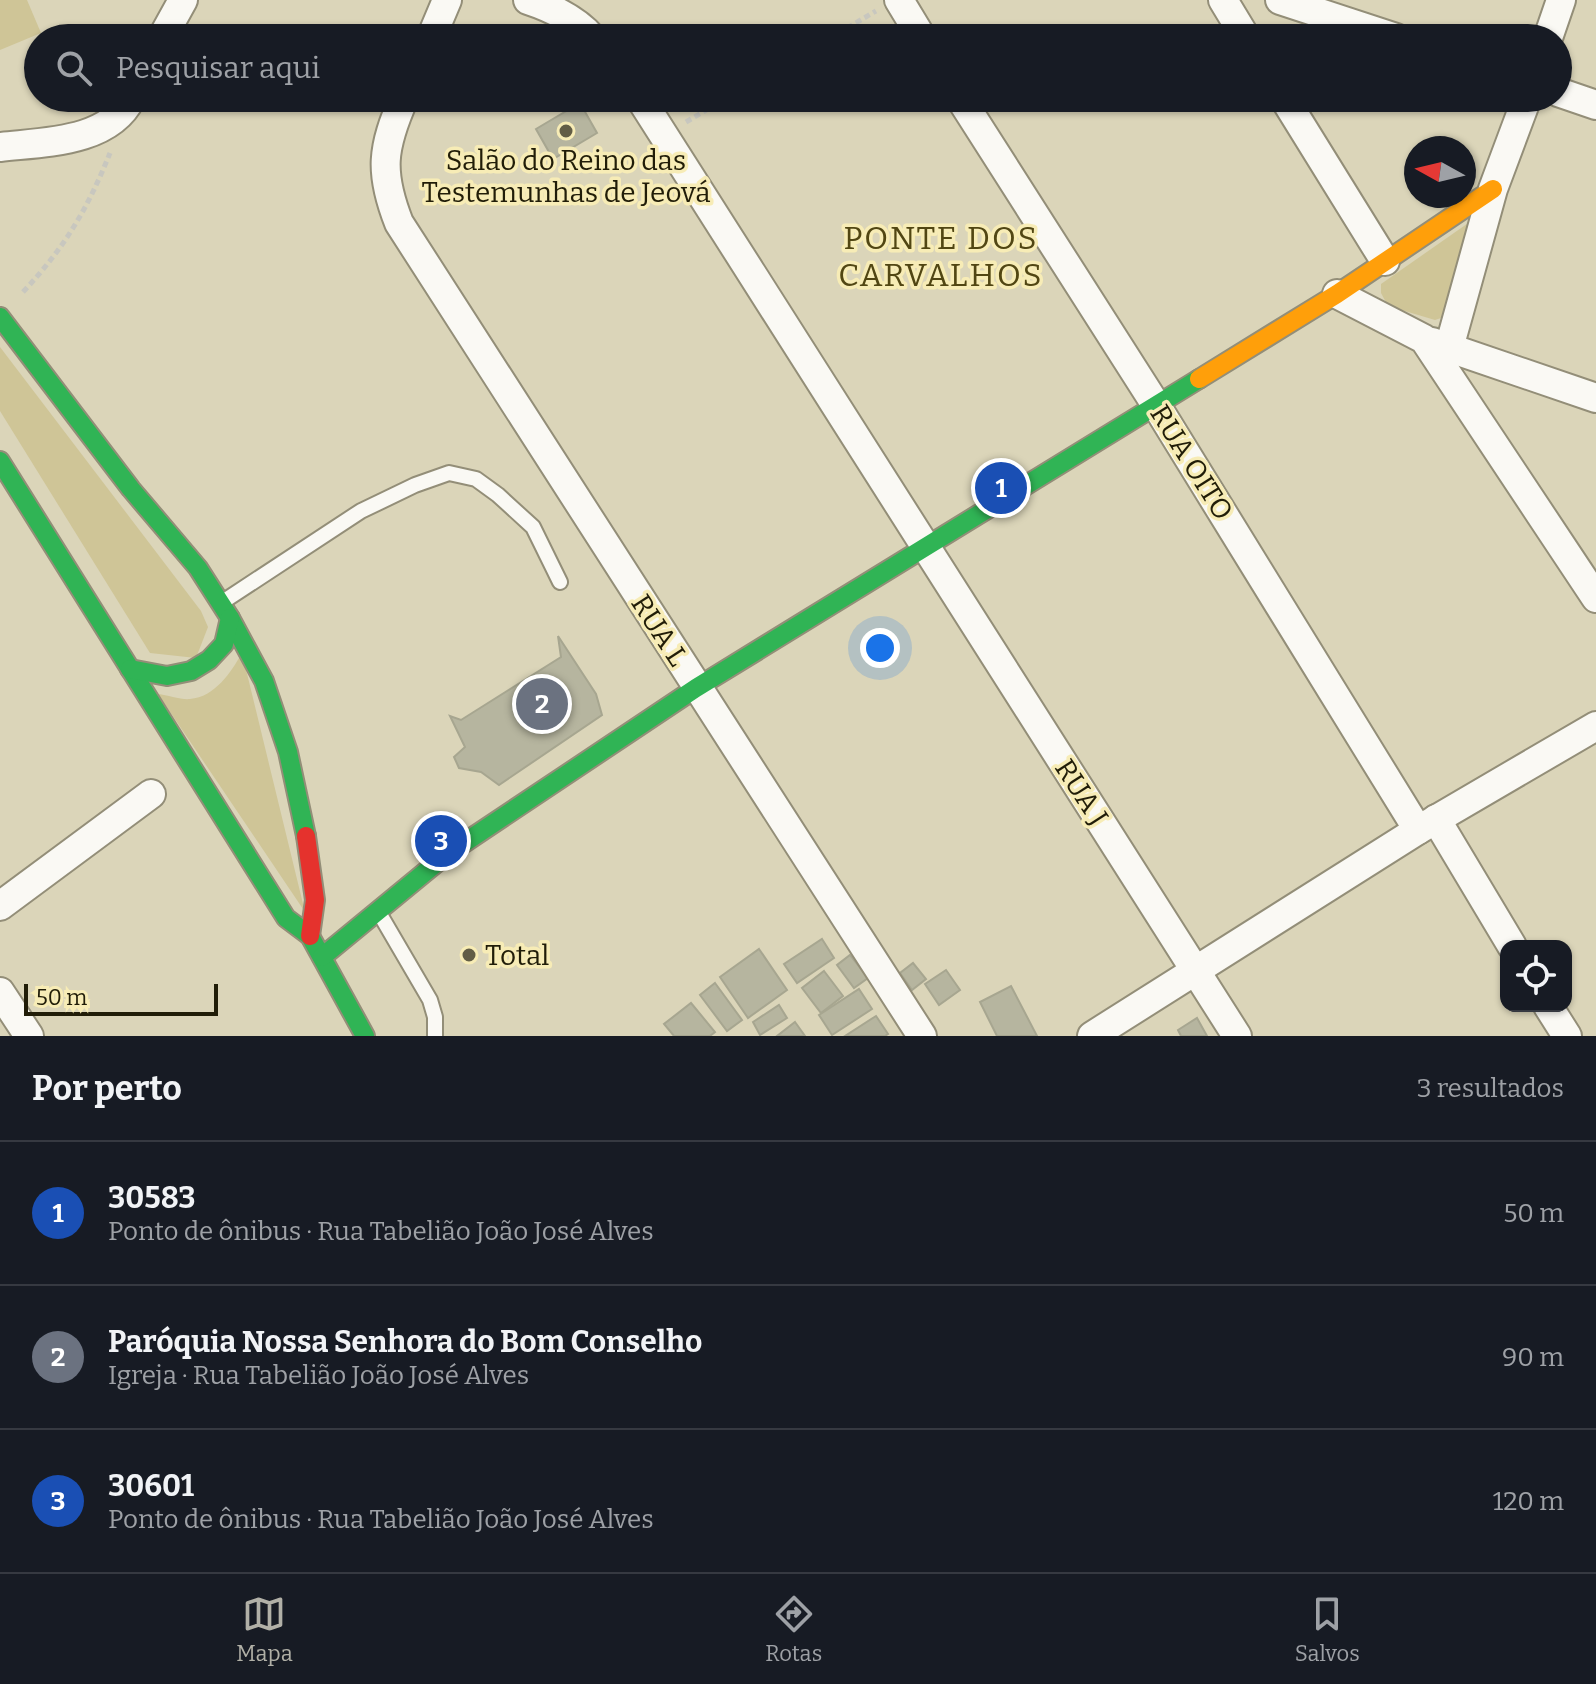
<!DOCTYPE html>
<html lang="pt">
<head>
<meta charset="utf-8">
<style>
  body { margin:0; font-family:Bitter,serif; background:#242831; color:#f1f3f6 }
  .controls { position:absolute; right:24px; bottom:24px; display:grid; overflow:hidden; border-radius:16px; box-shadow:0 2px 6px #0004 }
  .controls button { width:72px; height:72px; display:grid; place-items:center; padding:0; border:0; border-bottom:2px solid #363941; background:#171b24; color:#f1f3f6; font:40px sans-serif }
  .compass { position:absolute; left:1404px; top:136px; width:72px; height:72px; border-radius:50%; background:#171b24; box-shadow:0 2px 6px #0004; rotate:278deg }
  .scale { position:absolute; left:24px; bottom:20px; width:194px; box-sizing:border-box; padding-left:8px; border:4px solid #211d08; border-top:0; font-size:22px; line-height:28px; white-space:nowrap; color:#211d08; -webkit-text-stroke:6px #f7ecb6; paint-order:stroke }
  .you { position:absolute; left:880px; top:648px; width:28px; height:28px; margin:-20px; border:6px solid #fff; border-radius:50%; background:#1a73e8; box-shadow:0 0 0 12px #1a73e833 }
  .badge { display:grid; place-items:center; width:52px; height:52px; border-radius:50%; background:#b1b0a7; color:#fff; font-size:26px; font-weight:700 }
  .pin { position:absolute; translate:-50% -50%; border:4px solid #fff; box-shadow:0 2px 8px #0006 }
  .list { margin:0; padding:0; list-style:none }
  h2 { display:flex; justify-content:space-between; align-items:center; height:104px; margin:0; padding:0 32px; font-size:34px }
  h2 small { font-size:26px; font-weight:400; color:#9ea1a6 }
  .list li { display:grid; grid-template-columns:52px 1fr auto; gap:24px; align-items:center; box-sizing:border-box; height:144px; padding:0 32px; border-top:2px solid #363941 }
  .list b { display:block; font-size:30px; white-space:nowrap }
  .list p { margin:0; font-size:26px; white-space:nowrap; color:#9ea1a6 }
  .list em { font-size:26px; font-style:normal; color:#9ea1a6 }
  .icon { flex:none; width:44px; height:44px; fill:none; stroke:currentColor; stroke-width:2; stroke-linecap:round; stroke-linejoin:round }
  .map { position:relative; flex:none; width:1596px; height:1036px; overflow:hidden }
  .search { position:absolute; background:#171b24; box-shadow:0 2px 6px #0004; left:24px; right:24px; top:24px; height:88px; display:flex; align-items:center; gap:20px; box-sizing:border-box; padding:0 28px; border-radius:44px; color:#9ea1a6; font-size:30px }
  .sheet { height:536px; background:#171b24 }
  nav { display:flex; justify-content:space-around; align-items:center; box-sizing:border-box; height:112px; border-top:2px solid #363941; background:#171b24; font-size:22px; color:#9ea1a6 }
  nav a { display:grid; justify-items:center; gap:4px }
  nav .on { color:#b1b0a7 }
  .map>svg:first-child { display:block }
</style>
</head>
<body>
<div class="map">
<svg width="1596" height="1036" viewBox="0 0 1596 1036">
  <rect width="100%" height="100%" fill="#dbd5b9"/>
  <!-- green -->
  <g fill="#cfc597">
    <polygon points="0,0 27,0 41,33 0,50"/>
    <polygon points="1474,219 1447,316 1435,320 1388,306 1381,293 1381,284"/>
    <polygon points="0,347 201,611 208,627 196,658 150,653 0,411"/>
    <path d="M242,653L305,912L158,694C168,695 181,700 190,699C215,697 231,672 242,653Z"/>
  </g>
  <!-- building -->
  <g fill="#b6b59f" stroke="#a7a690" stroke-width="2">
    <polygon points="580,103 597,133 553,159 536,129"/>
    <polygon points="558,636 596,694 602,715 499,785 481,772 459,768 454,757 465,747 450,716 461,720 561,657"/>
    <polygon points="822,939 834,958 797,983 784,964"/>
    <polygon points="759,949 787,990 748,1018 720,977"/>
    <polygon points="850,955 868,978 854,988 837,965"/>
    <polygon points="913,963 926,979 912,990 900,973"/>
    <polygon points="946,970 960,990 939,1005 925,984"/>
    <polygon points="824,971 843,996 821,1013 802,988"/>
    <polygon points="715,983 742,1020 727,1031 700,995"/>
    <polygon points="1011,986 1037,1036 997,1036 980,1002"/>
    <polygon points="859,989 872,1009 832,1035 819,1015"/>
    <polygon points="691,1003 715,1032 710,1036 674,1036 664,1024"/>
    <polygon points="779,1005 787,1018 760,1035 753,1022"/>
    <polygon points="876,1016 888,1034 885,1036 845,1036"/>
    <polygon points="1197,1018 1207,1036 1181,1036 1178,1030"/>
    <polygon points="795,1022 805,1036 777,1036"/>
  </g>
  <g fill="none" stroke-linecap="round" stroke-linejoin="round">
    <defs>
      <g id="lane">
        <polyline points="224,601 361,511 415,485 449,473 476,479 498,495 533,527 560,582"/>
        <polyline points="378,911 430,1000 435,1017 435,1036"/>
      </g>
      <g id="street">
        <path d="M528,0C552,8 576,19 592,38"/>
        <polyline points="899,0 922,38"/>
        <polyline points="1223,0 1246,38"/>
        <polyline points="1280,0 1396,38"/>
        <polyline points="162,38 183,0"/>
        <polyline points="431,38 447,0"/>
        <polyline points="1548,38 1561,0"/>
        <polyline points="1558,92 1596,105"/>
        <path d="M404,98C382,148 379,172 399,223L922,1036"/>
        <polyline points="640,98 1237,1036"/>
        <polyline points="960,98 1156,405 1418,830"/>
        <polyline points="1284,98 1385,261"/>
        <path d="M0,147C43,142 109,143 131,98"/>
        <polyline points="1337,294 1424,339 1596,598"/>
        <polyline points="1432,342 1596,398"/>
        <polyline points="1449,348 1493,189 1527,98"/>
        <polyline points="1436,819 1512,946"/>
        <polyline points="0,906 151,794"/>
        <polyline points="0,992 29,1036"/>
        <polyline points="1548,1006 1567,1036"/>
        <polyline points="1092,1036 1418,830 1596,726"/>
      </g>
      <g id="fast">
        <polyline points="0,317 131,489 198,568 230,618 264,681 288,752 306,836"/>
        <polyline points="0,461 286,918 310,936 365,1036"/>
        <polyline points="130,669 167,676 191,671 209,660 224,644 230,618"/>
        <polyline points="322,957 446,855 696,688 1199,379"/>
      </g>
      <polyline id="slow" points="1199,379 1337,294 1493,189"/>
      <polyline id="jam" points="306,836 315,900 310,936"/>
    </defs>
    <!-- lane casing -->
    <use href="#lane" stroke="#938e78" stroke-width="18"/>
    <!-- street casing -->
    <use href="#street" stroke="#938e78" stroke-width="32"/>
    <!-- fast casing -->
    <use href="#fast" stroke="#938e78" stroke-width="22"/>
    <!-- slow casing -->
    <use href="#slow" stroke="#938e78" stroke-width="22"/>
    <!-- jam casing -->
    <use href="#jam" stroke="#938e78" stroke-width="22"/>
    <!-- path -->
    <g stroke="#c8c7bf" stroke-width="5" stroke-dasharray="6 4" stroke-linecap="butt">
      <polyline points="830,38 876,11"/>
      <polyline points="686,122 727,98"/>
      <path d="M23,292C65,247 87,210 110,153"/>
    </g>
    <!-- lane -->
    <use href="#lane" stroke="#faf9f4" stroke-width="14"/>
    <!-- street -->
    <use href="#street" stroke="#faf9f4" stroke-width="28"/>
    <!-- fast -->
    <use href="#fast" stroke="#30b455" stroke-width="18"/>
    <!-- slow -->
    <use href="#slow" stroke="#ff9f0a" stroke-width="18"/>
    <!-- jam -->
    <use href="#jam" stroke="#e5322d" stroke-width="18"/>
  </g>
  <!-- markers -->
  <g fill="#625d46" stroke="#f7ecb6" stroke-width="3">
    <circle cx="566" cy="131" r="8"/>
    <circle cx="469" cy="955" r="8"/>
  </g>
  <g text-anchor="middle" stroke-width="7" stroke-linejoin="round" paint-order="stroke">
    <!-- poi labels -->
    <g font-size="28" fill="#211d08" stroke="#f7ecb6">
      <text x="566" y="170">Salão do Reino das<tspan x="566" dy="32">Testemunhas de Jeová</tspan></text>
      <text x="485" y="965" text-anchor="start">Total</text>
    </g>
    <!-- street labels -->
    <g font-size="28" fill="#211d08" stroke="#f7ecb6">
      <text transform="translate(1192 462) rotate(58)" y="10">RUA OITO</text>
      <text transform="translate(660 630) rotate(57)" y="10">RUA L</text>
      <text transform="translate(1082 792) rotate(57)" y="10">RUA J</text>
    </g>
    <!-- quarter labels -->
    <g font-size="32" letter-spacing="2" fill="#514613" stroke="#f7ecb6">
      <text x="941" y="249">PONTE DOS<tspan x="941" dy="37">CARVALHOS</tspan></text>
    </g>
  </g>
</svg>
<div class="controls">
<button><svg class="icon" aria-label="locate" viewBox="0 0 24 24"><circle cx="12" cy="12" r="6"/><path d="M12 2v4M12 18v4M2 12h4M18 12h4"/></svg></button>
</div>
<svg class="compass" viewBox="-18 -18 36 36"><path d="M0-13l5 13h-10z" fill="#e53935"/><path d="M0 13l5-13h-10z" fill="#9ea1a6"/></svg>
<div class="scale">50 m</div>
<div class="you"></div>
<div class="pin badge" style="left:1001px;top:488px;background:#1a4fb4">1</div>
<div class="pin badge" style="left:542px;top:704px;background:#6b7280">2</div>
<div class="pin badge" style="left:441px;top:841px;background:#1a4fb4">3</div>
<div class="search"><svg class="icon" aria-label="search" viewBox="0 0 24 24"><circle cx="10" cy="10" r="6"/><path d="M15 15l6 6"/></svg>Pesquisar aqui</div>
</div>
<section class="sheet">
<h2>Por perto<small>3 resultados</small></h2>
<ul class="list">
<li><span class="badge" style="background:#1a4fb4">1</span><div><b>30583</b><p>Ponto de ônibus · Rua Tabelião João José Alves</p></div><em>50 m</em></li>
<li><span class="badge" style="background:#6b7280">2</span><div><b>Paróquia Nossa Senhora do Bom Conselho</b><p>Igreja · Rua Tabelião João José Alves</p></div><em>90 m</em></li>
<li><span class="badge" style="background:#1a4fb4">3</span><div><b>30601</b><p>Ponto de ônibus · Rua Tabelião João José Alves</p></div><em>120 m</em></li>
</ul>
</section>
<nav>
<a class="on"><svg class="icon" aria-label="map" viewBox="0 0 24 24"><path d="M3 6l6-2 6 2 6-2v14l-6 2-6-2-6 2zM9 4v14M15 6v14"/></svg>Mapa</a>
<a><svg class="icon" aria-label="directions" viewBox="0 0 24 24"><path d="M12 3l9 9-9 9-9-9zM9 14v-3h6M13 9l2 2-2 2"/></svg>Rotas</a>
<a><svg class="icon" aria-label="saved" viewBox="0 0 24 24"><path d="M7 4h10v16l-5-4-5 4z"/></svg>Salvos</a>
</nav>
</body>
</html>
